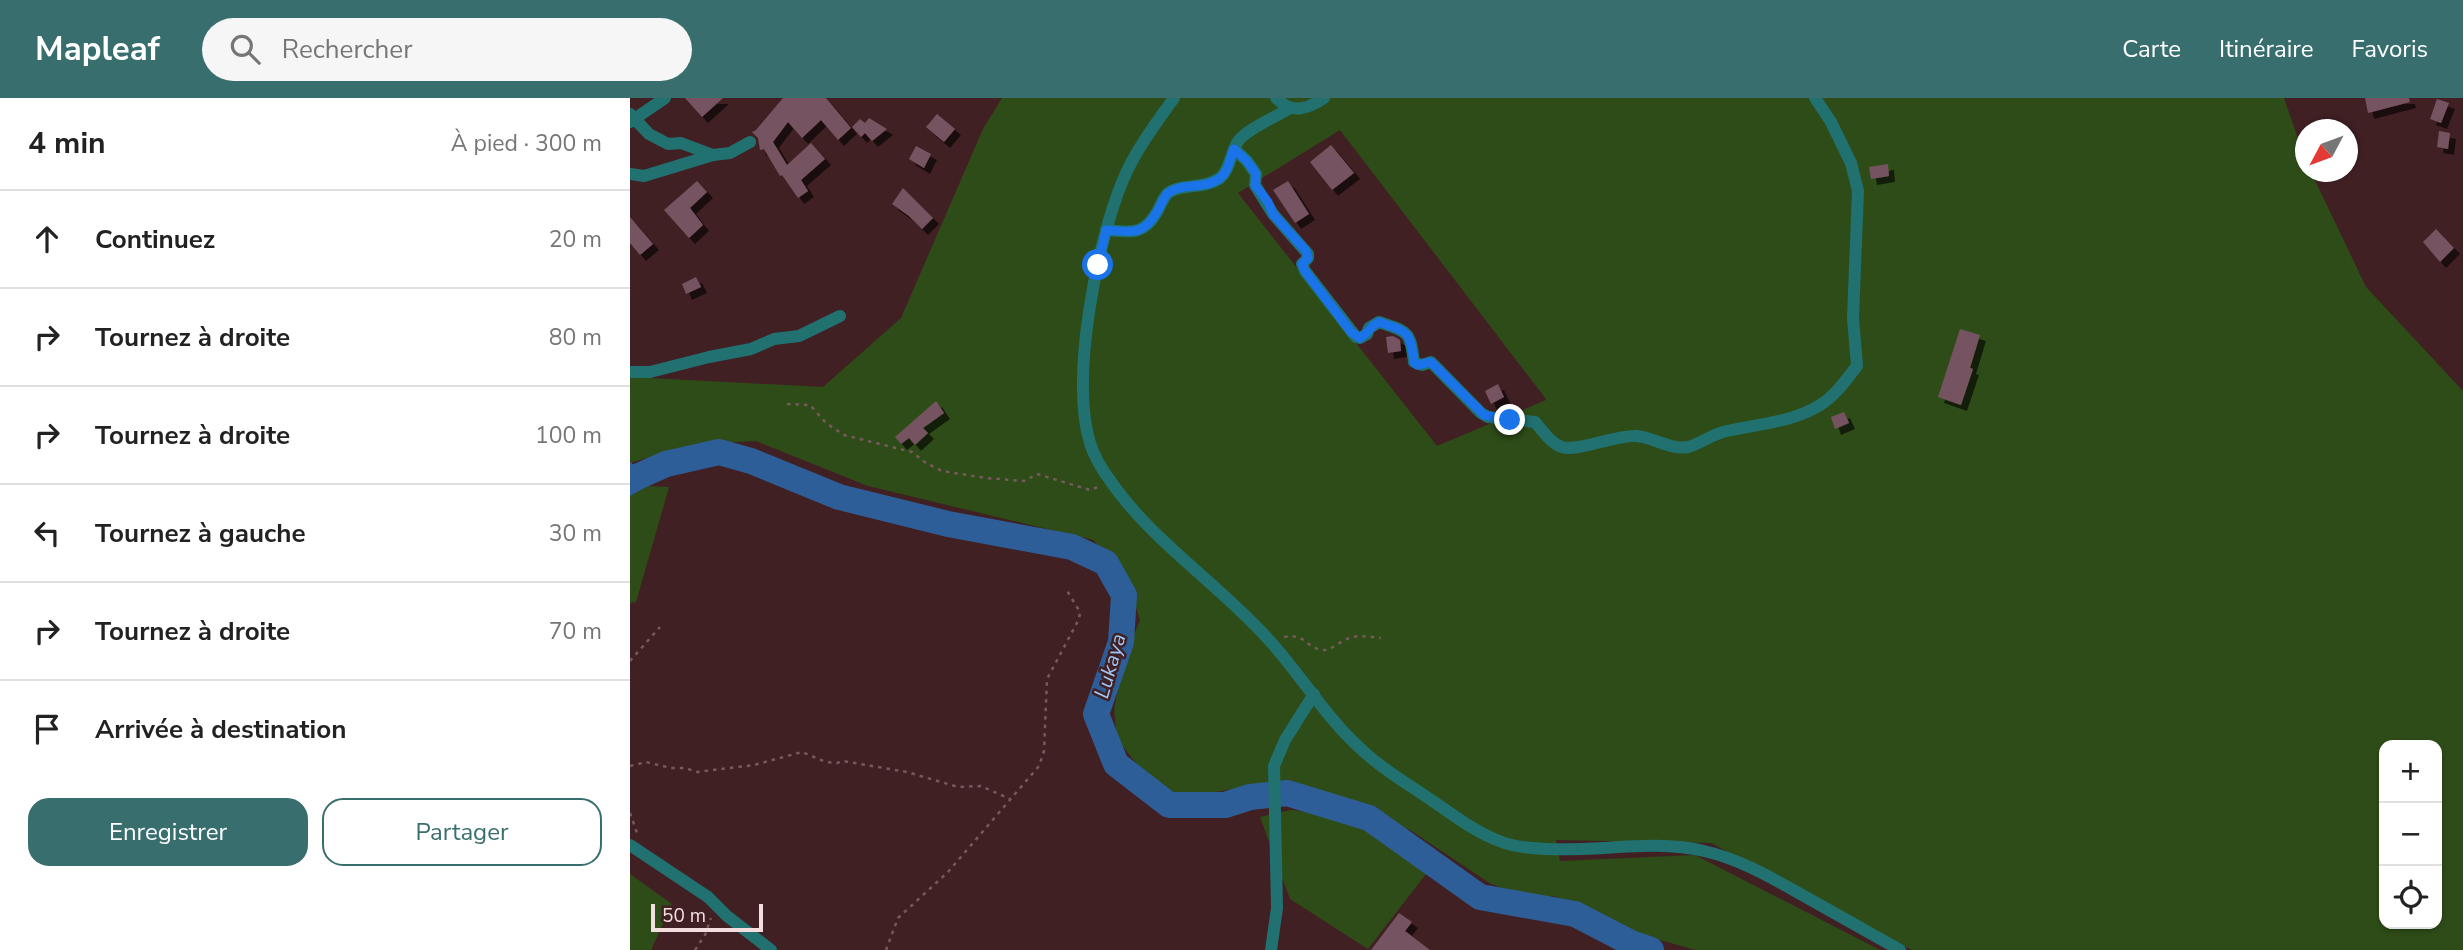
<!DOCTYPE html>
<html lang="fr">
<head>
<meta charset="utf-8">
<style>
  body { margin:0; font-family:"Nunito Sans",sans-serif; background:#f6f6f6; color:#222 }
  .controls { position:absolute; right:21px; bottom:21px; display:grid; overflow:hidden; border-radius:14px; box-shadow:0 2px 5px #0004 }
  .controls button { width:63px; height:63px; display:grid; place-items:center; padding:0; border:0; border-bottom:2px solid #e0e0e0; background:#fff; color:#222; font:35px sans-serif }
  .compass { position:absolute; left:1665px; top:21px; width:63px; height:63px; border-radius:50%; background:#fff; box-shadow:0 2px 5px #0004; rotate:229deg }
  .scale { position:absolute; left:21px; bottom:18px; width:112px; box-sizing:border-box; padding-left:7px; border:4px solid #f4dddf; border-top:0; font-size:19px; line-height:24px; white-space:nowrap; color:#f4dddf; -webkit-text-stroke:5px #412024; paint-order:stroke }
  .stop { position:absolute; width:21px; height:21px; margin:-16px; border:5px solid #1a73e8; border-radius:50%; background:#fff }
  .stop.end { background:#1a73e8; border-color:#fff; box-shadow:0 2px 7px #0008 }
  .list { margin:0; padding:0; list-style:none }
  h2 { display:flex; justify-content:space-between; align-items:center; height:91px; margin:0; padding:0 28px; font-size:30px }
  h2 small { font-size:23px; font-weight:400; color:#767676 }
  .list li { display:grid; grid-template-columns:46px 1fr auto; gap:21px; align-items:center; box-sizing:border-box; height:98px; padding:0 28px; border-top:2px solid #e0e0e0 }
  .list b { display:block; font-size:26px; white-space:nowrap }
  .list em { font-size:23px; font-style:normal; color:#767676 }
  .actions { display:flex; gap:14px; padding:21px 28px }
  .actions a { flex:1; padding:16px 0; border:2px solid #386f6e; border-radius:21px; text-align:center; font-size:24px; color:#386f6e }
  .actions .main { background:#386f6e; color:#fff }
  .icon { flex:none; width:38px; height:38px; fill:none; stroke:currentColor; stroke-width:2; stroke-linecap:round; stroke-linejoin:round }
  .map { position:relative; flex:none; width:1833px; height:852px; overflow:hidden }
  header { display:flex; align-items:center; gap:42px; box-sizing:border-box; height:98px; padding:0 35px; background:#386f6e; color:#fff }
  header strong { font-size:33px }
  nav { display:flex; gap:38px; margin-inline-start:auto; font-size:24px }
  .search { width:490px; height:63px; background:#f6f6f6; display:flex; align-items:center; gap:18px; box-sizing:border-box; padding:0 24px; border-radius:38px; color:#767676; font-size:26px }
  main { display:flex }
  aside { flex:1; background:#fff }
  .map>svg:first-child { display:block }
</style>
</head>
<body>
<header>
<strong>Mapleaf</strong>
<div class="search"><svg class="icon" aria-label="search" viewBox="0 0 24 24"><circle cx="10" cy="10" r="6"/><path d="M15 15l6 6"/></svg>Rechercher</div>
<nav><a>Carte</a><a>Itinéraire</a><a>Favoris</a></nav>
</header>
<main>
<aside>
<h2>4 min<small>À pied · 300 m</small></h2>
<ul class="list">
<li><svg class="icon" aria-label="ahead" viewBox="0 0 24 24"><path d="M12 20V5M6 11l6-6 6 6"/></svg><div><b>Continuez</b></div><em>20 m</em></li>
<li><svg class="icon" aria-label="right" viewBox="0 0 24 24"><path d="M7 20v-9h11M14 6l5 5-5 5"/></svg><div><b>Tournez à droite</b></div><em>80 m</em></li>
<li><svg class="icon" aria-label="right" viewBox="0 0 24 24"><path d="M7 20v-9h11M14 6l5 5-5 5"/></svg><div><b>Tournez à droite</b></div><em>100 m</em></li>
<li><svg class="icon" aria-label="left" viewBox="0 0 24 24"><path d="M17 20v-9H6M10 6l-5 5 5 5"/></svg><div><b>Tournez à gauche</b></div><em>30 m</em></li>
<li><svg class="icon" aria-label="right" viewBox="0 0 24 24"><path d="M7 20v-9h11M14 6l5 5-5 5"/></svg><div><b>Tournez à droite</b></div><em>70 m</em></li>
<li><svg class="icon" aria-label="arrive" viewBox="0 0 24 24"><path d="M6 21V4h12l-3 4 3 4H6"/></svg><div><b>Arrivée à destination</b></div></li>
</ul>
<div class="actions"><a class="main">Enregistrer</a><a>Partager</a></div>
</aside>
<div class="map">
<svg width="1833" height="852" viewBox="0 0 1833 852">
  <defs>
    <filter id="shadow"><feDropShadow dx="6" dy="6" stdDeviation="0" flood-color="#0009"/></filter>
  </defs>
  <rect width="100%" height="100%" fill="#412024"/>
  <!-- green -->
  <g fill="#2e4c18" fill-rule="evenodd">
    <path d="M372,0H1654L1675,61V74H1681L1736,189L1833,293V852H1282L1081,745L926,742L930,763L1065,757L1250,852H1066L1015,838L924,798L906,802L861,786L780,732L689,694L658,685L619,688L552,700L513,674L487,641L484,611L493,564L510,522L495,474L463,442L238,388L126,343L65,346L0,365V279L193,289L271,220L353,31ZM710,32L916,301V302L807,348L608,95ZM1754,647H1807V826H1754Z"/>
    <polygon points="18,388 39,389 6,504 0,505 0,398"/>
    <polygon points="661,712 697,716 737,729 796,776 738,851 660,801 630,719"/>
    <polygon points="0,776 42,806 21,852 0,852"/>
  </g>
  <!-- water -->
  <polygon fill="#2d5e97" points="1,364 18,388 0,398 0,365"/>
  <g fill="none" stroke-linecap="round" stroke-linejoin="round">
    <!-- river -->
    <polyline stroke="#2d5e97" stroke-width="26" points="0,382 36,366 89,354 121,363 209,399 318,426 442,449 476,465 494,497 491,544 466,616 486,666 539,707 595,707 620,699 657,695 739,720 850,799 945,816 1001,845 1021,852"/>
  </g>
  <!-- building -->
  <g fill="#765360" filter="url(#shadow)">
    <polygon points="55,0 93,0 72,19"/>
    <polygon points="153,0 196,0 221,30 208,42 191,22 172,40 158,24 143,44 157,67 181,45 195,61 171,82 178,93 168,100 152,77 150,78 134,51 130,52 128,40 122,34 126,32"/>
    <polygon points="1735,0 1779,0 1780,4 1738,15"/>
    <polygon points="1807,1 1819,5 1811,25 1800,21"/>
    <polygon points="307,16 325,31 314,44 296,29"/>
    <polygon points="239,20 257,31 242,43 235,35 231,39 222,29 230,21 235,25"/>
    <polygon points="1809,33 1820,35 1818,51 1807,49"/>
    <polygon points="701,47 724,75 702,92 680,64"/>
    <polygon points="286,48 301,56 294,70 279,61"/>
    <polygon points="1258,66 1259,78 1241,81 1239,69"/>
    <polygon points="67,83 77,94 60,110 73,127 59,140 34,112"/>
    <polygon points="658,83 679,116 665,125 643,92"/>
    <polygon points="273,90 303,120 292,131 279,118 262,106"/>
    <polygon points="0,119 23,146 10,157 0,145"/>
    <polygon points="1806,131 1824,150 1810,164 1793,144"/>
    <polygon points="66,179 71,189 56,196 52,186"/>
    <polygon points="1330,231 1350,237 1340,270 1343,271 1331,307 1308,299"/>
    <polygon points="763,238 770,242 771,253 758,255 756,239"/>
    <polygon points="868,286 874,299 861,306 855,293"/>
    <polygon points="306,303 314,315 293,330 298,335 285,347 279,340 271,346 265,339"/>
    <polygon points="1214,314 1219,325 1205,331 1201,319"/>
    <polygon points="769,815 782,824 775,833 800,852 741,852"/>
  </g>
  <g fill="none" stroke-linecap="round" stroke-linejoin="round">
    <!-- path -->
    <g stroke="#77595c" stroke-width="2.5" stroke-dasharray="3.5 5" stroke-linecap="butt">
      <polyline points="157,306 180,307 196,325 214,337 282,354 296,365 312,373 356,380 394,383 407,376 460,392 468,389"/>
      <path d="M654,539C674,535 675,548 691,552C699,554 709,544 717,541C728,536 739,539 751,540"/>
      <polyline points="0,563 30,529"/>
      <polyline points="0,668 16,664 41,670 55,670 67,674 124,667 172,654 196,664 207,665 213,663 277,674 328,689 351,688 380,701"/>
      <polyline points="0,715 7,735"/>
      <polyline points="65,852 75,837 81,820"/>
      <polyline points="256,852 268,820 318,774 409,668 414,653 417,581 449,521 450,514 436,491"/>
    </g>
    <!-- minor -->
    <g stroke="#207170" stroke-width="12">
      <path d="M544,0C526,25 505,53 493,82C467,144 440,280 460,345C464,358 471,370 479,381C522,444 588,485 639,542C671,577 696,620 732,652C754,673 780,687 804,704C825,718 845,734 869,743C884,749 900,750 916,751C968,754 1023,741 1074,753C1110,761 1142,780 1174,798C1206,816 1238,834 1270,852"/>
      <path d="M646,0C662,16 676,12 694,0"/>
      <polyline points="0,16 19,36 38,46 51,45 83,57"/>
      <polyline points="0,24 35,0"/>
      <path d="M604,51L617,63L626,76L625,87L643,116L678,156V160L672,166L675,173L726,239L730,240L737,236L739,230L749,224C778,234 780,232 784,264L792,267L801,264L851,315L858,319L905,324C913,333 920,345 932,349C948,354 985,337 1006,338C1023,339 1040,352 1058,349C1070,346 1081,337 1093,334C1125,326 1162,325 1190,307C1205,298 1216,282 1227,268L1223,220L1228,93L1221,65L1201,24L1185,0"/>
      <polyline points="0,76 14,78 83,57 100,55 120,44"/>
      <path d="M476,132C501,134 513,138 527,114C531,107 533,100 538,95C551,85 573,92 590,80C601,71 600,53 609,42C619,30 646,19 660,10"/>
      <polyline points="0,274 20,274 79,259 121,251 144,241 169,238 210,218"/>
      <polyline points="0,747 78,799 97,818 141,852"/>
      <polyline points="641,852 647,810 644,668 655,642 684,596"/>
    </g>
  </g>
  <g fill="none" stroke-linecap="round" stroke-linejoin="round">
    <!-- route -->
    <path stroke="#1a73e8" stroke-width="9" d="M468,167L476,132C501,134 513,138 527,114C531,107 533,100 538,95C554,83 579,94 594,76C599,70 600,59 604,51L617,63L626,76L625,87L638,104L643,116L676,153L678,160L672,166L675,173L721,234L730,240C739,235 739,229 749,224C778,234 780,232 784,264L787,267L801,264L854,317L880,322"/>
  </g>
  <g text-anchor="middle" stroke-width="5" stroke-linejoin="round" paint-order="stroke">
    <!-- water labels -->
    <g font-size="21" font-style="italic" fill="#9dc5f6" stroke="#412024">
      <text transform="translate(480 568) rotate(-74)" y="7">Lukaya</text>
    </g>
  </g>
</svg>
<div class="controls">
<button>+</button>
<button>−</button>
<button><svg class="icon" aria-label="locate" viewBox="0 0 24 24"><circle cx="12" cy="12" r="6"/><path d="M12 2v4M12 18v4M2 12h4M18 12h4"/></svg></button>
</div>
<svg class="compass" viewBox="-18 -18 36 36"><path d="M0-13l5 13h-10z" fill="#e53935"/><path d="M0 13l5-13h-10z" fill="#767676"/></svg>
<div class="scale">50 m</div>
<div class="stop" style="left:468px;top:167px"></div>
<div class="stop end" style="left:880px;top:322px"></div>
</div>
</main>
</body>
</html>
